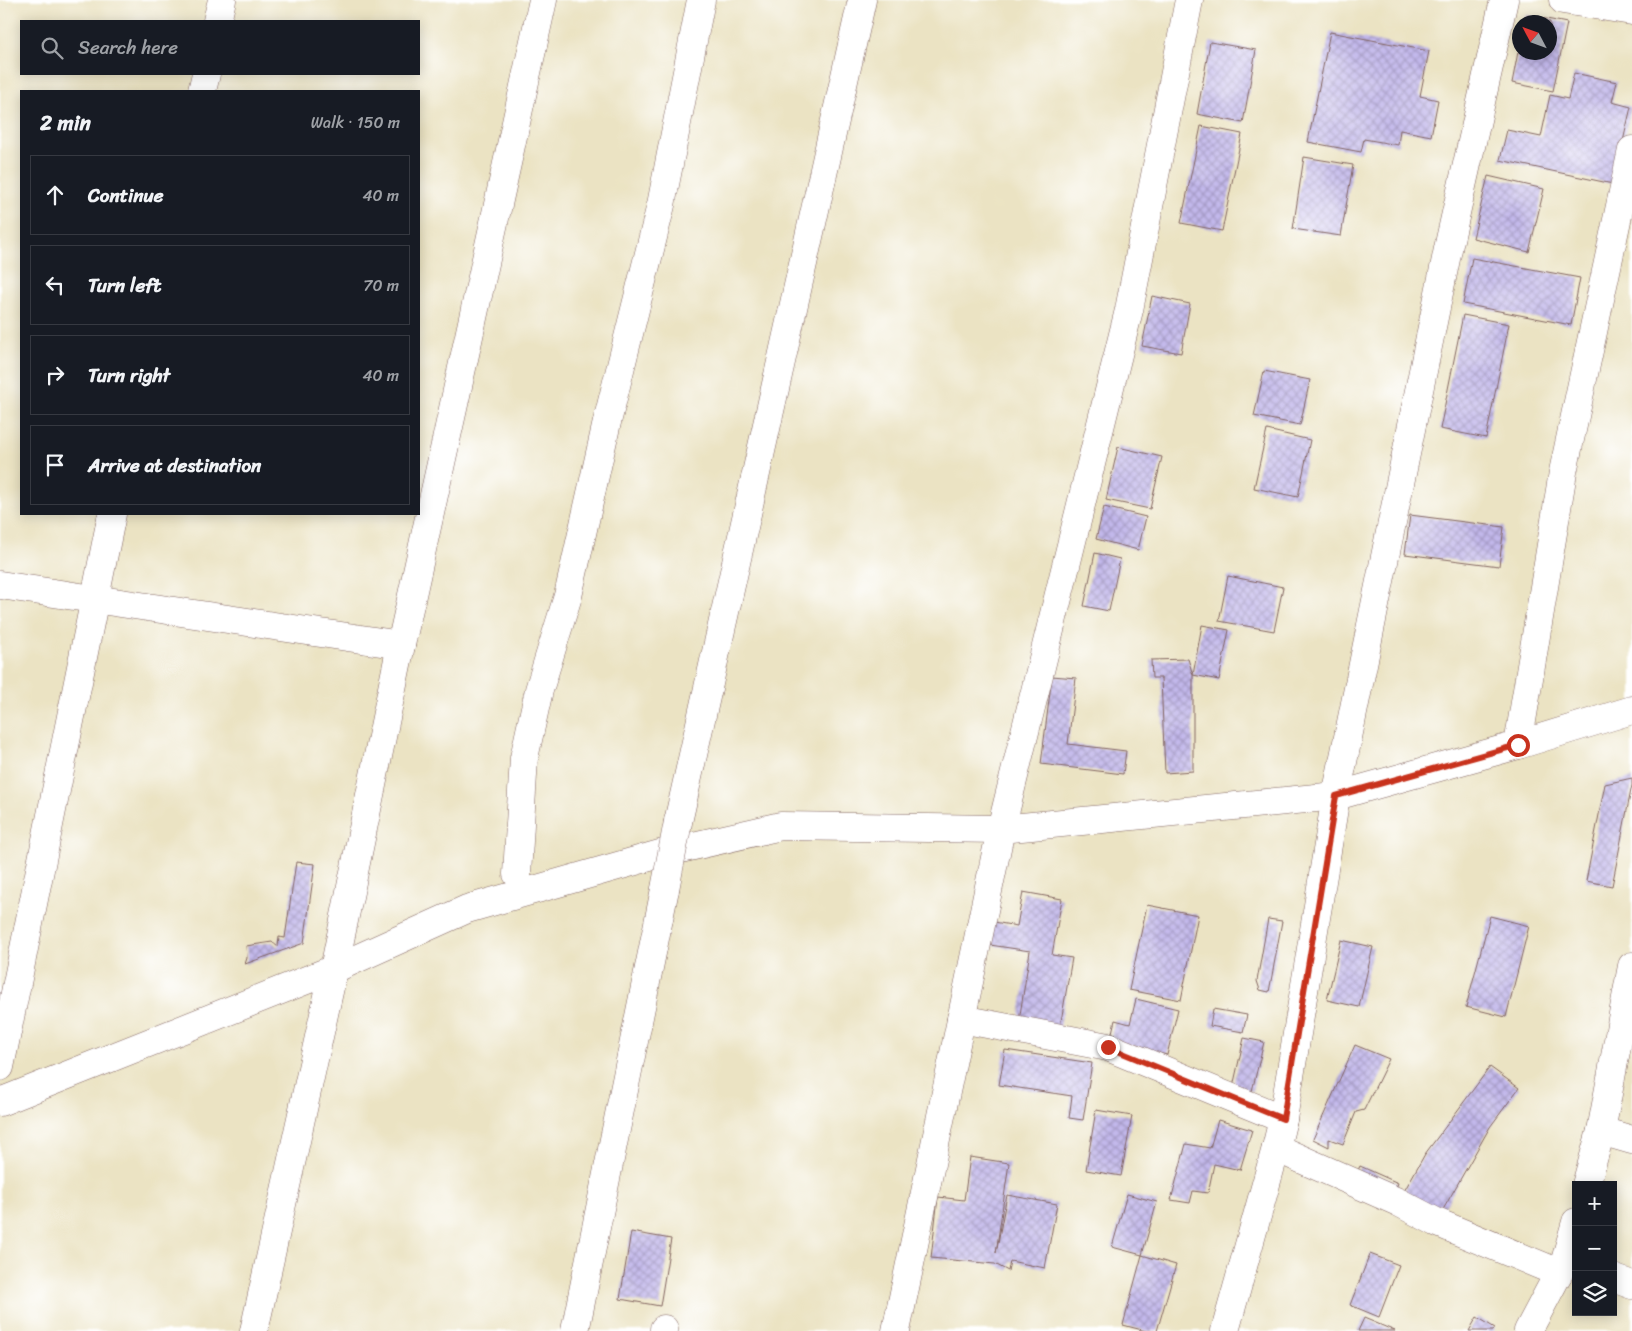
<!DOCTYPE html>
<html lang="en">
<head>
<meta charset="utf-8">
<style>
  body { margin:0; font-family:Sriracha,sans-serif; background:#20242c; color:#f1f3f6 }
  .controls { position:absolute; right:15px; bottom:15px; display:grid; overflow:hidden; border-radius:0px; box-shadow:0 2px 12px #0003 }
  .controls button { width:45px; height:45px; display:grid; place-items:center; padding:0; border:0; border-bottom:1px solid #363941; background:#171b24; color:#f1f3f6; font:25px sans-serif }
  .compass { position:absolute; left:1512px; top:15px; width:45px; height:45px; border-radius:50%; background:#171b24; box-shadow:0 2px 12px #0003; rotate:311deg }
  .stop { position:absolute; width:15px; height:15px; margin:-11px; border:4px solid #c8321e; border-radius:50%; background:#fff }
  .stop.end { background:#c8321e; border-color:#fff; box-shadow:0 1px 5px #0008 }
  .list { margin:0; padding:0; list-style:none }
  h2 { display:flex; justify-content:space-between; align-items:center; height:65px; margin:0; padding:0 20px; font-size:21px }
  h2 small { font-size:16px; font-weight:400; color:#9ea1a6 }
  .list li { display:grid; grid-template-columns:32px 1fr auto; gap:15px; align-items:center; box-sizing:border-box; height:80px; margin:0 10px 10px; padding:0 10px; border:1px solid #363941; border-radius:0px }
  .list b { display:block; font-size:19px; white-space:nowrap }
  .list em { font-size:16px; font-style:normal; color:#9ea1a6 }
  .icon { flex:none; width:28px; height:28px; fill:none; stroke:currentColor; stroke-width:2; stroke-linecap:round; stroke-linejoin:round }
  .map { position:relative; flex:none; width:1632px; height:1331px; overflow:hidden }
  .search { position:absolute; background:#171b24; box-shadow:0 2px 12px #0003; left:20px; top:20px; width:400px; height:55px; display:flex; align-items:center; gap:12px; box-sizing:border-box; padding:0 18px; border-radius:0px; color:#9ea1a6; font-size:19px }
  .panel { position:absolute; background:#171b24; box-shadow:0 2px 12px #0003; left:20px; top:90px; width:400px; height:425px; border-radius:0px }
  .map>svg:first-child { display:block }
</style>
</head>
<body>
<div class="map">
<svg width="1632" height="1331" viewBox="0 0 1632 1331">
  <defs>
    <pattern id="building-cross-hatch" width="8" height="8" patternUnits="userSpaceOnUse" patternTransform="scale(1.25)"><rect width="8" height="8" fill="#c2b8eb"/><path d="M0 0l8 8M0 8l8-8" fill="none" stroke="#a095bf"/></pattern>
  </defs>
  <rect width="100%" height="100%" fill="#fff"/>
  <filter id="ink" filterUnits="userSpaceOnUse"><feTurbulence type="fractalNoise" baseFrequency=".02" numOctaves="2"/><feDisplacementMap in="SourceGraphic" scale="10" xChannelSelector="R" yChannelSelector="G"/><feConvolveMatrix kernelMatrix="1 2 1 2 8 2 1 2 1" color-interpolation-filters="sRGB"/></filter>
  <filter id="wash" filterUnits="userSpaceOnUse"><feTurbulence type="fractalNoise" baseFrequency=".0096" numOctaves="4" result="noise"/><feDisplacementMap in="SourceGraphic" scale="20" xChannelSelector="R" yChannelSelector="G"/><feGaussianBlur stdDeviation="1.12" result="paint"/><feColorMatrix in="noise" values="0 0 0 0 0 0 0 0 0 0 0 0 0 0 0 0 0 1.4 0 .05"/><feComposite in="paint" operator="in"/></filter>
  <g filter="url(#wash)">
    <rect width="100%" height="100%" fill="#ebe3c3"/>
    <g id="blocks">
      <!-- building -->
      <g fill="url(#building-cross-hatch)">
        <polygon points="1526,15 1567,23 1553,91 1512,83 1518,52 1550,52 1550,22 1524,22"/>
        <polygon points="1330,32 1429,51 1420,96 1438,100 1431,136 1400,130 1398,145 1364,139 1361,152 1308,142"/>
        <polygon points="1210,42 1256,50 1243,123 1197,114"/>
        <polygon points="1574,73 1617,82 1612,102 1631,107 1613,184 1500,160 1507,130 1541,137 1550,95 1568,99"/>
        <polygon points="1201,126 1242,134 1222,231 1181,223"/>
        <polygon points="1304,157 1353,165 1341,236 1293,229"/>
        <polygon points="1488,176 1544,189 1529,252 1473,238"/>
        <polygon points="1472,258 1580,278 1571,325 1463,304"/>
        <polygon points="1152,296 1190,304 1181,353 1142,346"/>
        <polygon points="1463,315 1509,324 1486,438 1440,429"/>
        <polygon points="1264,371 1310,380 1300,425 1254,416"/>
        <polygon points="1267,430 1310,440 1298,497 1254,488"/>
        <polygon points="1118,447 1162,457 1150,509 1106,500"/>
        <polygon points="1104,507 1146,517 1138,550 1096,539"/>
        <polygon points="1410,515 1504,527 1499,566 1405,554"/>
        <polygon points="1095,553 1120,559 1109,611 1084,606"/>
        <polygon points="1228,576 1283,587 1274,631 1219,621"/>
        <polygon points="1202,625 1229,630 1219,680 1193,675"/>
        <polygon points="1188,659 1193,675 1193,771 1165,773 1161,678 1152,678 1151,660"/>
        <polygon points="1052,676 1076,678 1068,744 1126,751 1123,774 1041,764"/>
        <polygon points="1632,778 1632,785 1612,886 1586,881 1605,784"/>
        <polygon points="296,862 315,864 304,943 245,964 247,958 246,946 272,942 278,947 279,937 285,938"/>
        <polygon points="1023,892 1062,899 1052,955 1072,958 1060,1027 1019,1021 1030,951 990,945 994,922 1017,926"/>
        <polygon points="1147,905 1198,915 1181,1000 1129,990"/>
        <polygon points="1490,916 1529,926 1506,1017 1466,1007"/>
        <polygon points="1268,919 1282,921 1269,992 1260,990 1257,981"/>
        <polygon points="1341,940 1373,947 1359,1007 1327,1000"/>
        <polygon points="1136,999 1178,1009 1167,1055 1110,1041 1115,1020 1130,1024"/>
        <polygon points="1213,1009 1247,1015 1243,1032 1210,1026"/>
        <polygon points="1244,1038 1264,1042 1252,1091 1233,1087"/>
        <polygon points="1355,1045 1389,1059 1364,1110 1356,1112 1343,1144 1329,1139 1329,1147 1313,1139"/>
        <polygon points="1005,1050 1092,1063 1083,1120 1069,1118 1072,1096 999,1085"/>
        <polygon points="1490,1067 1519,1088 1490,1127 1436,1222 1398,1202 1425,1154"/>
        <polygon points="1096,1110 1132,1116 1121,1176 1086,1170"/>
        <polygon points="1218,1120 1252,1130 1240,1170 1214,1164 1208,1193 1193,1191 1190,1203 1171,1200 1186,1144 1210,1148"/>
        <polygon points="970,1157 1009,1163 996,1253 1007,1195 1057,1204 1045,1268 1010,1261 1008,1271 995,1264 931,1258 938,1197 964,1200"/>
        <polygon points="1360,1166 1398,1183 1391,1200 1352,1183"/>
        <polygon points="1127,1194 1157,1202 1142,1255 1112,1247"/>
        <polygon points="631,1232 671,1239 660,1306 620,1299"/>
        <polygon points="1370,1254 1399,1265 1379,1317 1350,1305"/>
        <polygon points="1142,1255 1176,1265 1157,1331 1146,1331 1123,1325"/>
        <polygon points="1477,1317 1495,1328 1493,1331 1469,1331"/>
        <polygon points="1364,1318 1395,1331 1358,1331"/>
      </g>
    </g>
  </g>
  <g filter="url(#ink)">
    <use href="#blocks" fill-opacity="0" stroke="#826460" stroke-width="1"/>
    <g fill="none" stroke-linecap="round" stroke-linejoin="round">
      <defs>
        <g id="minor">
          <polyline points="1563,0 1632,11"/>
          <polyline points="217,21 222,0"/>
          <polyline points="202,91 206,74"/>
          <polyline points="0,585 401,645"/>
          <polyline points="1518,745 1563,472 1632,150"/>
          <polyline points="678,822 862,0"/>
          <polyline points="517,874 524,758 539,690 568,596 607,422 661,205 701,0"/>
          <polyline points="961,1019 1108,1047 1283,1119"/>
          <polyline points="0,1067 112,514"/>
          <polyline points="0,1102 334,969 467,909 667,852 781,826 1001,829 1336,796 1518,745 1632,710"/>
          <polyline points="1601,1131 1632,1140"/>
          <polyline points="1276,1148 1398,1202 1436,1222 1559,1273"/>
          <polyline points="1586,1185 1601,1131 1632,966"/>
          <polyline points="1613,1278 1632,1285"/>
          <polyline points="254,1331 334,969 401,645 543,0"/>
          <polyline points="575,1331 665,889"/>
          <polyline points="664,1331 664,1329"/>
          <polyline points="896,1331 1001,829 1129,310 1189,0"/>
          <polyline points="1225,1331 1276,1148 1283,1119 1336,796 1449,244 1504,0"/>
          <polyline points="1528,1331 1565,1261 1576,1222"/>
        </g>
      </defs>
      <!-- minor casing -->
      <use href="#minor" stroke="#826460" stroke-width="29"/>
      <!-- minor -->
      <use href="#minor" stroke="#fff" stroke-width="28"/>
      <defs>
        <polyline id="minor-bridge" points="665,889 678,822"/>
      </defs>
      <!-- minor-bridge casing -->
      <use href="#minor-bridge" stroke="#826460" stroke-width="29" stroke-linecap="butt"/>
      <!-- minor-bridge -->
      <use href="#minor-bridge" stroke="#fff" stroke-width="28"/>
    </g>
  </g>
  <g fill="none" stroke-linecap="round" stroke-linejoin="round" filter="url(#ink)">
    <!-- route -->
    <polyline stroke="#c8321e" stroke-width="6" points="1108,1047 1283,1119 1336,796 1518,745"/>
  </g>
</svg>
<div class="controls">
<button>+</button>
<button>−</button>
<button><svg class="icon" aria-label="layers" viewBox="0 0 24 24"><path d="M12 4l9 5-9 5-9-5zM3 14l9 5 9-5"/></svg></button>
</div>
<svg class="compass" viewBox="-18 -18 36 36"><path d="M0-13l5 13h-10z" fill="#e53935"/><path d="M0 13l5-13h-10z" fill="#9ea1a6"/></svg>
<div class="stop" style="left:1518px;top:745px"></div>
<div class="stop end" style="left:1108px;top:1047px"></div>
<div class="search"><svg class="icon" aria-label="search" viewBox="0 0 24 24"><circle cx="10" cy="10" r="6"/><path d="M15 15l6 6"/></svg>Search here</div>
<section class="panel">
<h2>2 min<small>Walk · 150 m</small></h2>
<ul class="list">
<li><svg class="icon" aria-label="ahead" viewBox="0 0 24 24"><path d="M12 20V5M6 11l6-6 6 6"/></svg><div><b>Continue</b></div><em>40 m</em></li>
<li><svg class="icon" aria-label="left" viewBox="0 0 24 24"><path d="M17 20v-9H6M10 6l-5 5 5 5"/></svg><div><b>Turn left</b></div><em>70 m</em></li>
<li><svg class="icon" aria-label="right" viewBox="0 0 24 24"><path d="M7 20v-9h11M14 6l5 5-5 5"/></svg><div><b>Turn right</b></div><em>40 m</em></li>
<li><svg class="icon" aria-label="arrive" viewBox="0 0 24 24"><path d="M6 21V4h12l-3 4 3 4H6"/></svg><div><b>Arrive at destination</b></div></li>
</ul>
</section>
</div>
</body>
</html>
